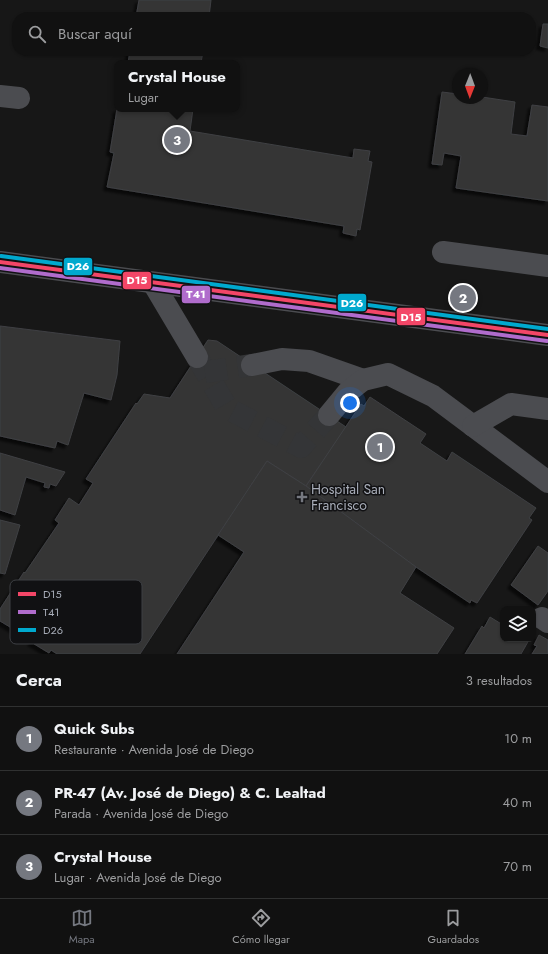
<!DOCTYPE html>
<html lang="es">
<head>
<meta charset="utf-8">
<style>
  body { margin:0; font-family:Jost,sans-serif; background:#1e1f1f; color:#f1f3f6 }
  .controls { position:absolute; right:12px; bottom:12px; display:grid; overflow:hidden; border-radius:8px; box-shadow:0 1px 3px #0004 }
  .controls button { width:36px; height:36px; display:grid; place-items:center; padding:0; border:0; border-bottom:1px solid #303131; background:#111; color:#f1f3f6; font:20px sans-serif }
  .compass { position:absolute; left:452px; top:68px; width:36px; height:36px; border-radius:50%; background:#111; box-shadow:0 1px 3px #0004; rotate:181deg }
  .you { position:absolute; left:350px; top:403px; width:14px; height:14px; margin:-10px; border:3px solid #fff; border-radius:50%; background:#1a73e8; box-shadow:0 0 0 6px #1a73e833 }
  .badge { display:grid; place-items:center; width:26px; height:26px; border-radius:50%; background:#757880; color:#fff; font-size:13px; font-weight:700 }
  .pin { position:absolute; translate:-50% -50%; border:2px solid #fff; box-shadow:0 1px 4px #0006 }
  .popup { position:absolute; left:114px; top:60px; width:126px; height:52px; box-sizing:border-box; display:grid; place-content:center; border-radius:8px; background:#111; filter:drop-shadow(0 1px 3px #0005); font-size:13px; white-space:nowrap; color:#9c9d9f }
  .popup b { font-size:15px; color:#f1f3f6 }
  .popup::after { content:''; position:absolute; left:50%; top:100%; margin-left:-8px; border:8px solid transparent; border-top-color:#111 }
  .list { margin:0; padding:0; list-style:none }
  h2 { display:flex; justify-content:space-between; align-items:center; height:52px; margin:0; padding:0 16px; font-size:17px }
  h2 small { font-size:13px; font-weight:400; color:#9c9d9f }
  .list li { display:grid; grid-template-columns:26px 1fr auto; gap:12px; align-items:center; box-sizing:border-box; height:64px; padding:0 16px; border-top:1px solid #303131 }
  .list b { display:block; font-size:15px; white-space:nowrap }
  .list p { margin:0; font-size:13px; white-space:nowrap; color:#9c9d9f }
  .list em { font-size:13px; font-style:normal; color:#9c9d9f }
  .icon { flex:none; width:22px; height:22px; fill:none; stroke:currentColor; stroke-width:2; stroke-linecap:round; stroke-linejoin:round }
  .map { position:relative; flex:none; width:548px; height:654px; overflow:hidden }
  .search { position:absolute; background:#111; box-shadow:0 1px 3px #0004; left:12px; right:12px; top:12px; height:44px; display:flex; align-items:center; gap:10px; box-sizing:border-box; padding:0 14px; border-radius:16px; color:#9c9d9f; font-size:15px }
  .sheet { height:244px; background:#111 }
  nav { display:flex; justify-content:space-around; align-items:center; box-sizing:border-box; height:56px; border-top:1px solid #303131; background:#111; font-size:11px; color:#9c9d9f }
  nav a { display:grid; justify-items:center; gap:2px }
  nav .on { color:#757880 }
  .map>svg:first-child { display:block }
</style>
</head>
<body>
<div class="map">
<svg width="548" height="654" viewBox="0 0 548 654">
  <defs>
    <filter id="shadow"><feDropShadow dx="-3.5" dy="3.5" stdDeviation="1" flood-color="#0009"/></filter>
  </defs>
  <rect width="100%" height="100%" fill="#171717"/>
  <!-- building -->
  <g fill="#353536" stroke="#3f4043" filter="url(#shadow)">
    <polygon points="139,0 211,0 209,17 136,17"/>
    <polygon points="543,24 548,24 548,48 540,46"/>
    <polygon points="130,51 203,51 201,63 128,63"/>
    <polygon points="442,92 458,94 458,98 482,97 515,102 511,134 527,136 532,105 548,107 548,201 456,188 461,156 444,153 442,165 432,164"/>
    <polygon points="117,109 193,109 190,131 353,158 354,149 370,151 368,161 372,162 360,230 357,229 356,236 343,233 344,226 107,187 114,153 110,152"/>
    <polygon points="0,326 120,341 117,375 111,400 84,393 68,445 57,441 55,448 0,436"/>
    <polygon points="208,340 217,341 346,427 306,486 267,461 140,654 57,654 51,650 49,653 31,642 38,631 21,620 15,630 0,621 0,609 24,572 25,573 59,523 55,520 69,498 79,505 93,483 86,479 136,403 137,404 144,394 170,398"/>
    <polygon points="370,397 426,434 420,443 447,461 452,452 536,508 529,518 532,520 477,603 471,600 470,603 416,567 306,486 361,404 364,406"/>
    <polygon points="0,453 65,472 56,486 50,484 49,488 44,487 45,483 26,477 15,515 0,510"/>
    <polygon points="267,461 306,486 416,567 400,593 454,628 437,654 177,654 244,552 218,535"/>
    <polygon points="0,520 20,525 5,574 0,573"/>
    <polygon points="538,546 548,553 548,591 538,605 511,585"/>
    <polygon points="490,617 503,625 503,639 527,639 529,640 521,654 465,654 482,626 484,628"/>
    <polygon points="539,635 548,640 548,654 532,654 537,646 534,645"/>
  </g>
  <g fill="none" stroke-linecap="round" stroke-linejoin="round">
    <!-- minor-tunnel -->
    <g stroke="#343537" stroke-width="22" stroke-dasharray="22 11" stroke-linecap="butt">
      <polyline points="197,357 227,408 301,447 329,415"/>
      <polyline points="205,372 252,365"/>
    </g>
    <!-- minor -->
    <g stroke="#4b4c50" stroke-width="22">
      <polyline points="0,96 19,98"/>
      <polyline points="443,252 548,266"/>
      <polyline points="0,262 548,335"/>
      <polyline points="153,283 197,357"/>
      <polyline points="252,365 282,359 309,361 363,380"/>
      <polyline points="329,415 348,392 363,380 388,374 433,396 548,482"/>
      <polyline points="473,426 511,404 548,409"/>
      <polyline points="542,618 548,622"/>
    </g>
    <defs>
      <polyline id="bus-1" points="0,262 548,335"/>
      <polyline id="bus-2" points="0,268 547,341"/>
      <polyline id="bus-3" points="1,256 548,329"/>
    </defs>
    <!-- bus-1 casing -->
    <use href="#bus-1" stroke="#111113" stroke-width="7"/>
    <!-- bus-2 casing -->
    <use href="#bus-2" stroke="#111113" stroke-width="7"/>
    <!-- bus-3 casing -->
    <use href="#bus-3" stroke="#111113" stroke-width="7"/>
    <!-- bus-1 -->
    <use href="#bus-1" stroke="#f34667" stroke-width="4"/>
    <!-- bus-2 -->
    <use href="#bus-2" stroke="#b06ccc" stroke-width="4"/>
    <!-- bus-3 -->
    <use href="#bus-3" stroke="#00a9ce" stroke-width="4"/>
  </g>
  <!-- markers -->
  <path fill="#757880" stroke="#111113" stroke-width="1.5" d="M300 491h4v4h4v4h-4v4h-4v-4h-4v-4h4z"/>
  <g text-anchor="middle" stroke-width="3" stroke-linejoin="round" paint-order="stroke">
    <!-- poi labels -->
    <g font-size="14" fill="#a8adb8" stroke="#111113" text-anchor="start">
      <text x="311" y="494">Hospital San<tspan x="311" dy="16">Francisco</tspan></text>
    </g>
  </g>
  <!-- legend -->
  <rect x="10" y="580" width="132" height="64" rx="6" fill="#111113" stroke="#3e4045" stroke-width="1"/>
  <rect x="18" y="592" width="18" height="4" fill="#f34667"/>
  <rect x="18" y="610" width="18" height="4" fill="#b06ccc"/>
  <rect x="18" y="628" width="18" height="4" fill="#00a9ce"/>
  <g font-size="11" fill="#a8adb8">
    <text x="43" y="598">D15</text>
    <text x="43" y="616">T41</text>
    <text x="43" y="634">D26</text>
  </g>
  <g stroke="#111113" stroke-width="1.5">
    <rect x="63" y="257" width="30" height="19" rx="4" fill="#00a9ce"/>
    <rect x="122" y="271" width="30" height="19" rx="4" fill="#f34667"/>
    <rect x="181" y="285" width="30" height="19" rx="4" fill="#b06ccc"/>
    <rect x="337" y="293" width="30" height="19" rx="4" fill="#00a9ce"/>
    <rect x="396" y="307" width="30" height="19" rx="4" fill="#f34667"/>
  </g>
  <g font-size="11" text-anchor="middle" font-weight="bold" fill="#fff">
    <text x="78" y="270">D26</text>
    <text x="137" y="284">D15</text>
    <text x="196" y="298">T41</text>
    <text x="352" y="307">D26</text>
    <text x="411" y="321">D15</text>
  </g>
</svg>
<div class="controls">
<button><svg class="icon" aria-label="layers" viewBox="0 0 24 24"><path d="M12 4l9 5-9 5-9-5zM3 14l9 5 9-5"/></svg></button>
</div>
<svg class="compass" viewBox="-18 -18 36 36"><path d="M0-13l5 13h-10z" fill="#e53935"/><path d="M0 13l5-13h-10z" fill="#9c9d9f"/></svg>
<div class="you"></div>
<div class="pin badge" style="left:380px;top:447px">1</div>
<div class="pin badge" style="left:463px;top:298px">2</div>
<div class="pin badge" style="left:177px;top:140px">3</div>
<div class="popup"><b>Crystal House</b>Lugar</div>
<div class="search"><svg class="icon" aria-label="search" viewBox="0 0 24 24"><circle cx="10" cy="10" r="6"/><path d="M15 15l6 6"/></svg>Buscar aquí</div>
</div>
<section class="sheet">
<h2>Cerca<small>3 resultados</small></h2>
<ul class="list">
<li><span class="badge">1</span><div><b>Quick Subs</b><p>Restaurante · Avenida José de Diego</p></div><em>10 m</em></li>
<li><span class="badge">2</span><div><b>PR-47 (Av. José de Diego) &amp; C. Lealtad</b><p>Parada · Avenida José de Diego</p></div><em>40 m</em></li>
<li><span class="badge">3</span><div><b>Crystal House</b><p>Lugar · Avenida José de Diego</p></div><em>70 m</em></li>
</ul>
</section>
<nav>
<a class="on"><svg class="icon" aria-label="map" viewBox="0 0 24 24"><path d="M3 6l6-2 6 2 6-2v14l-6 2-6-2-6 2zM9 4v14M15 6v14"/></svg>Mapa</a>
<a><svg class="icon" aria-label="directions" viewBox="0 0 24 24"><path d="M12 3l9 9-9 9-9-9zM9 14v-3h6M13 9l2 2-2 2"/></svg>Cómo llegar</a>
<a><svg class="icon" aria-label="saved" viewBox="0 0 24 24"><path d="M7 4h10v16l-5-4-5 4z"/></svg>Guardados</a>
</nav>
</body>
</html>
